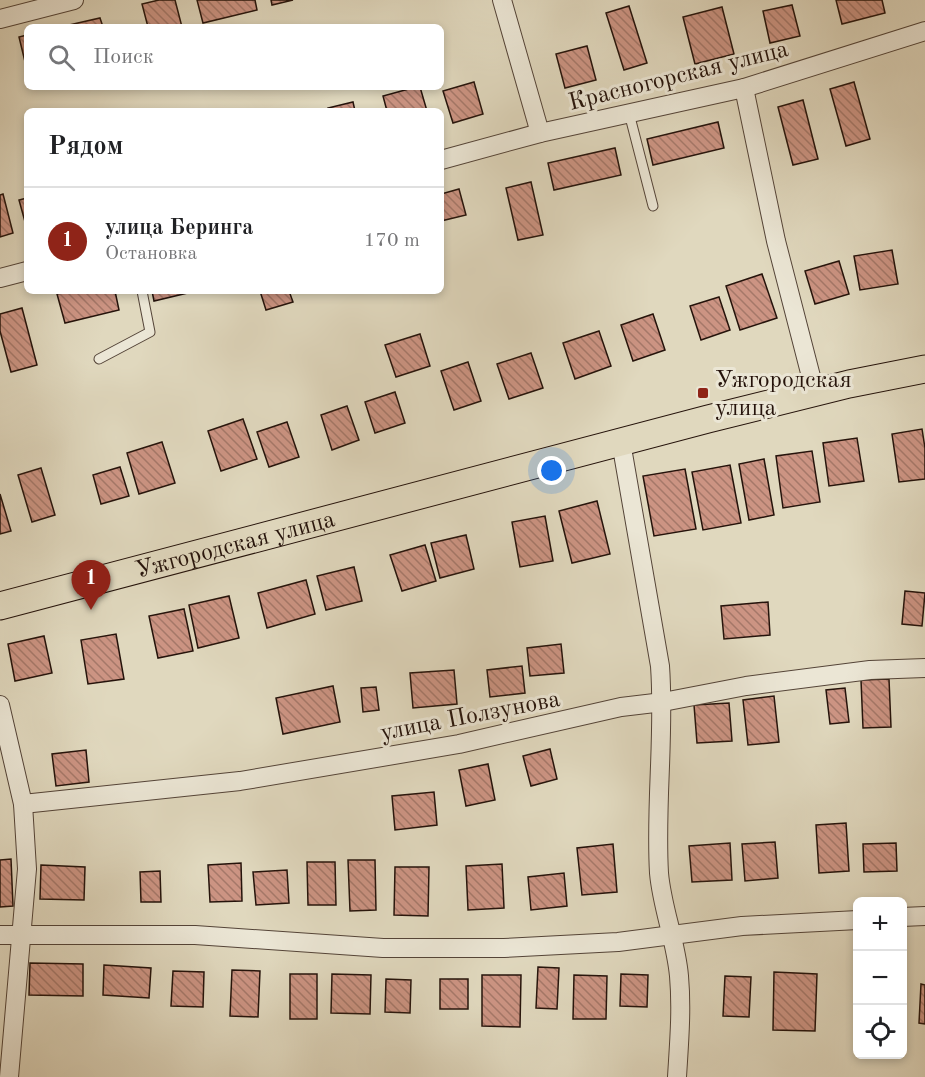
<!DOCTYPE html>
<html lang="ru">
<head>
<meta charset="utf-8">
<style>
  body { margin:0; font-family:"Old Standard TT",serif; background:#f6f6f6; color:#202124 }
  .controls { position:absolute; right:18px; bottom:18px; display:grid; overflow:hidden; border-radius:9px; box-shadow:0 3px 9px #0003 }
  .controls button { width:54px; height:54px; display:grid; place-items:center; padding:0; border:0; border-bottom:2px solid #e0e0e0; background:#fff; color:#202124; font:30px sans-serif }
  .you { position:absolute; left:552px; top:471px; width:21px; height:21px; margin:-15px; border:4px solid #fff; border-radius:50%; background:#1a73e8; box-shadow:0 0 0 9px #1a73e833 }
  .badge { display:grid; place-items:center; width:39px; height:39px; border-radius:50%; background:#8f2418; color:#fff; font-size:20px; font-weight:700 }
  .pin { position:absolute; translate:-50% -50px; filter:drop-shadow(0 2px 3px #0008) }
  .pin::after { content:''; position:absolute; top:32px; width:21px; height:18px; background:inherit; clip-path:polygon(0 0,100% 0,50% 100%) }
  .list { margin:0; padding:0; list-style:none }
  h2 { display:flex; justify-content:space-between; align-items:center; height:78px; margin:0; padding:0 24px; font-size:26px }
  h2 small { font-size:20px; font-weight:400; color:#757577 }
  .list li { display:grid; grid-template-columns:39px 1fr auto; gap:18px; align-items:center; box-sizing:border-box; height:108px; padding:0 24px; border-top:2px solid #e0e0e0 }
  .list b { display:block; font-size:22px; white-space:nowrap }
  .list p { margin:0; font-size:20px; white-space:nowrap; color:#757577 }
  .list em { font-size:20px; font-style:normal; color:#757577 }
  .icon { flex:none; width:33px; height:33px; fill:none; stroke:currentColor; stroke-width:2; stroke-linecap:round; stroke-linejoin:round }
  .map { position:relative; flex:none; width:925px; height:1077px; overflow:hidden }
  .search { position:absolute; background:#fff; box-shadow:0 3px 9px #0003; left:24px; top:24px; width:420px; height:66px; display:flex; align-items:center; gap:15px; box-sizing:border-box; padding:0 21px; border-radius:9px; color:#757577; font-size:22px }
  .panel { position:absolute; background:#fff; box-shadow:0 3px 9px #0003; left:24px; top:108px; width:420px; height:186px; border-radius:9px }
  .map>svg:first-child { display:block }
</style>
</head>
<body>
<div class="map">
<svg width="925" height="1077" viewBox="0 0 925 1077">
  <defs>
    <pattern id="building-back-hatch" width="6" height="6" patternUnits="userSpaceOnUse" patternTransform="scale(1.5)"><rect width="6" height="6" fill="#cc9483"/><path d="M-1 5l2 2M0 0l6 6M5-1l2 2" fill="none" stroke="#a57869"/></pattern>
  </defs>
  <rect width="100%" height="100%" fill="#e0d8be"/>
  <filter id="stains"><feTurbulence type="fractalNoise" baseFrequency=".00333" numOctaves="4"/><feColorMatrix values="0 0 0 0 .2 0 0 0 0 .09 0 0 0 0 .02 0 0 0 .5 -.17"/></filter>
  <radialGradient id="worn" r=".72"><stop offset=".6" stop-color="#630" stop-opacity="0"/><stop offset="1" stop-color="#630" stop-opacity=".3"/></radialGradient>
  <!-- building -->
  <g fill="url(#building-back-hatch)" stroke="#25130b" stroke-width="1.5">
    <polygon points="159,0 175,0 182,27 148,27 142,4"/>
    <polygon points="197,0 255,0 257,10 203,23"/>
    <polygon points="271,0 293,0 272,5"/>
    <polygon points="836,0 882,0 885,13 842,24"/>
    <polygon points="792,5 800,36 770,43 763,11"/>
    <polygon points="629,6 647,63 624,70 606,13"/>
    <polygon points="722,7 734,54 695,64 683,17"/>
    <polygon points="100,18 103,27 70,27 69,25"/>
    <polygon points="27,35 27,70 19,37"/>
    <polygon points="587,46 596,80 565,88 556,54"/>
    <polygon points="474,82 483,114 453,123 443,91"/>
    <polygon points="854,82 870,139 846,146 830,89"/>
    <polygon points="416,87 420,87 427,111 387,111 383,96"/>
    <polygon points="803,100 818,159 793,165 778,107"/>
    <polygon points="353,102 355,111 329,111 328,108"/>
    <polygon points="718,122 724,148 653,165 647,139"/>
    <polygon points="615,148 621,175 554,190 548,163"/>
    <polygon points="531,182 543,235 518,240 506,188"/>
    <polygon points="459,189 466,215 441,221 441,194"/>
    <polygon points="3,194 13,233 0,237 0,195"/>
    <polygon points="27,198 27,229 19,200"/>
    <polygon points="892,250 898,284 860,290 854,256"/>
    <polygon points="839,261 849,294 815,304 805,271"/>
    <polygon points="762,274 777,318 740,330 726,286"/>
    <polygon points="68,291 115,291 119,310 65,323 57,294"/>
    <polygon points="152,291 196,291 154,301"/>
    <polygon points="260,291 289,291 293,302 266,310"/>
    <polygon points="719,297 730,330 701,340 690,306"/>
    <polygon points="22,308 37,365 11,372 0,331 0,314"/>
    <polygon points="653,314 665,350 633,361 621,325"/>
    <polygon points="599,331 611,366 575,379 563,343"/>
    <polygon points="420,334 430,366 396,377 385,345"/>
    <polygon points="531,353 543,388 509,399 497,364"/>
    <polygon points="468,362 481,401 454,410 441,371"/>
    <polygon points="395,392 405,423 375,433 365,402"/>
    <polygon points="347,406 359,440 332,450 321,415"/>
    <polygon points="243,419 257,459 221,471 208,431"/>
    <polygon points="287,422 299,457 269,467 257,432"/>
    <polygon points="922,429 925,448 925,479 899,482 892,434"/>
    <polygon points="857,438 864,481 829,486 823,443"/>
    <polygon points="162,442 175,483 139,494 127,453"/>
    <polygon points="812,451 820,502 783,508 776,456"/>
    <polygon points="764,459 774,515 749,520 739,464"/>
    <polygon points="730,465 741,523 703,530 692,472"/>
    <polygon points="120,467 129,496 101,504 93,475"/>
    <polygon points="41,468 55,515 32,522 18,475"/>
    <polygon points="685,469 696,529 654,536 643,476"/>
    <polygon points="0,494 11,531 0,534"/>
    <polygon points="597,501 610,554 572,563 559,511"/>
    <polygon points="545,516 553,561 520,567 512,522"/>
    <polygon points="466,535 474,569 440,578 431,543"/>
    <polygon points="425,545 436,581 402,591 390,555"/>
    <polygon points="354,567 362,601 326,610 317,576"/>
    <polygon points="306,580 315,614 267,628 258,593"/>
    <polygon points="905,591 925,593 922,626 902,624"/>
    <polygon points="229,596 239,638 198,648 189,605"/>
    <polygon points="768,602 770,635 724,639 721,606"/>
    <polygon points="184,609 193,651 158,658 149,616"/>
    <polygon points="116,634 124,679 88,684 81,640"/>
    <polygon points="44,636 52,673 15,681 8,644"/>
    <polygon points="561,644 564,673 530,676 527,648"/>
    <polygon points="522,666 525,693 490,697 487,670"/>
    <polygon points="454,670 457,704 413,708 410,673"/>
    <polygon points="889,679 891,727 863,728 861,680"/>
    <polygon points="333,686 340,722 283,734 276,698"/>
    <polygon points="376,687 379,710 363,712 361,688"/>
    <polygon points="845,688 849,722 830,724 826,690"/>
    <polygon points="774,696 779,742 748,745 743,700"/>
    <polygon points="729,703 732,741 697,743 694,705"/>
    <polygon points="550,749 557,779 531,786 523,756"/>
    <polygon points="86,750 89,782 56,786 52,754"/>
    <polygon points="488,764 495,800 466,806 459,770"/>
    <polygon points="434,792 437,825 395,830 392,796"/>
    <polygon points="846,823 849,871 819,873 816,825"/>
    <polygon points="775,842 778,878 745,881 742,844"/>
    <polygon points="730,843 732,880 692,882 689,846"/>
    <polygon points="896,843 897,871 864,872 863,844"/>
    <polygon points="613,844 617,892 582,895 577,848"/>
    <polygon points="11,859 13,906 0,907 0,860"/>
    <polygon points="348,860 375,860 376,910 350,911"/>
    <polygon points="307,862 335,862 336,905 308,905"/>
    <polygon points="241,863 242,901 210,902 208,865"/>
    <polygon points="502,864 504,908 468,910 466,866"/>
    <polygon points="41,865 85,867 84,900 40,899"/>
    <polygon points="395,867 429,867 428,916 394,915"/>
    <polygon points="287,870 289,903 256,905 253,872"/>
    <polygon points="160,871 161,902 141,902 140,872"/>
    <polygon points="564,873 567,906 531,910 528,877"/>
    <polygon points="30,963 83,964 83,996 29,995"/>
    <polygon points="104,965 151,968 149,998 103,995"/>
    <polygon points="538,967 559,968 557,1009 536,1008"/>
    <polygon points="232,970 260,971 258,1017 230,1016"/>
    <polygon points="173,971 204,972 203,1007 171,1006"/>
    <polygon points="774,972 817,974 815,1031 773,1030"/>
    <rect x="290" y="974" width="27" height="45"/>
    <polygon points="332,974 371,975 370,1014 331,1013"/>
    <polygon points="621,974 648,975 647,1007 620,1006"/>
    <polygon points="482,975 521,975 520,1027 482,1026"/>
    <polygon points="574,975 607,976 606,1019 573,1019"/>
    <polygon points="725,976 751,977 749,1017 723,1016"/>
    <polygon points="386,979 411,980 410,1013 385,1012"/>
    <rect x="440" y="979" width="28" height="30"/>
    <polygon points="921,984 925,985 925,1024 919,1023"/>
  </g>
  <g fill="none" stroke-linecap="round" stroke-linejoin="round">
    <defs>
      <g id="service">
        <polyline points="629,113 653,206"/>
        <polyline points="99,359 150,332 142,291"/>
      </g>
      <g id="minor">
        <polyline points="502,0 540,133"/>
        <polyline points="0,19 74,0"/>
        <polyline points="744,88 776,241 815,392"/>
        <polyline points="441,160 540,133 744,88 925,31"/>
        <polyline points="0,278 27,271"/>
        <path d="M621,442L660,666C665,735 655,804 659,873C662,908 676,941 679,976C682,1010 679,1044 677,1077"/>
        <polyline points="0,705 23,804 27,869 9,1077"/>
        <polyline points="23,804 240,781 459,744 621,707 663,702 746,686 870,670 925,668"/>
        <polyline points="902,917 925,916"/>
        <polyline points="0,935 195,935 383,948 504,948 618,942 742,926 858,920"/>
      </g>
      <g id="primary">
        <path id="s1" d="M0,606L708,419L849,384L925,369"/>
      </g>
    </defs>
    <!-- service casing -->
    <use href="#service" stroke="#544438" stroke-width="11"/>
    <!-- minor casing -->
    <use href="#minor" stroke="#544438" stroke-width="20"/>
    <!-- primary casing -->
    <use href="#primary" stroke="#25130b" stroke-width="29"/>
    <!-- service -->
    <use href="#service" stroke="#ebe6d5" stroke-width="9"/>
    <!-- minor -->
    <use href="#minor" stroke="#ebe6d5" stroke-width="18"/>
    <!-- primary -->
    <use href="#primary" stroke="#e0d8be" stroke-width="27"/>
  </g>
  <!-- markers -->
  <rect fill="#8f2418" stroke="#ebe6d5" stroke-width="2" x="697" y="387" width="12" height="12" rx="3"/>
  <g text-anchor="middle" stroke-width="6" stroke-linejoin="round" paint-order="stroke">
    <!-- street labels -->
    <g font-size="24" fill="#25130b" stroke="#ebe6d5">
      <text transform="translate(678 75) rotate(-14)" y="8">Красногорская улица</text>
      <text dy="8" stroke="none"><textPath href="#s1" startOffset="243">Ужгородская улица</textPath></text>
      <text transform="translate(470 715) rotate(-11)" y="8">улица Ползунова</text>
    </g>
    <!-- poi labels -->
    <g font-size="24" fill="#25130b" stroke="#ebe6d5" text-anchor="start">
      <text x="715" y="387">Ужгородская<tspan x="715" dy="28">улица</tspan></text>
    </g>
  </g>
  <rect width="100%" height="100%" filter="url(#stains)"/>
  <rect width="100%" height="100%" fill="url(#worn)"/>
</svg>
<div class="controls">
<button>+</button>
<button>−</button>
<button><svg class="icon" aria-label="locate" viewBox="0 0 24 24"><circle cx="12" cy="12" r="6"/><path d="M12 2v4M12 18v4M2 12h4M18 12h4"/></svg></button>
</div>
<div class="you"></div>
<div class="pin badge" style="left:91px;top:610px">1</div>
<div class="search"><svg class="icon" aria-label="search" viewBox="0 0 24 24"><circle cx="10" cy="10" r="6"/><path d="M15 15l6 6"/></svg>Поиск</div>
<section class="panel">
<h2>Рядом<small></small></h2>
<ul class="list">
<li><span class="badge">1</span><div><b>улица Беринга</b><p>Остановка</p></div><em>170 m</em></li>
</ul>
</section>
</div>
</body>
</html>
